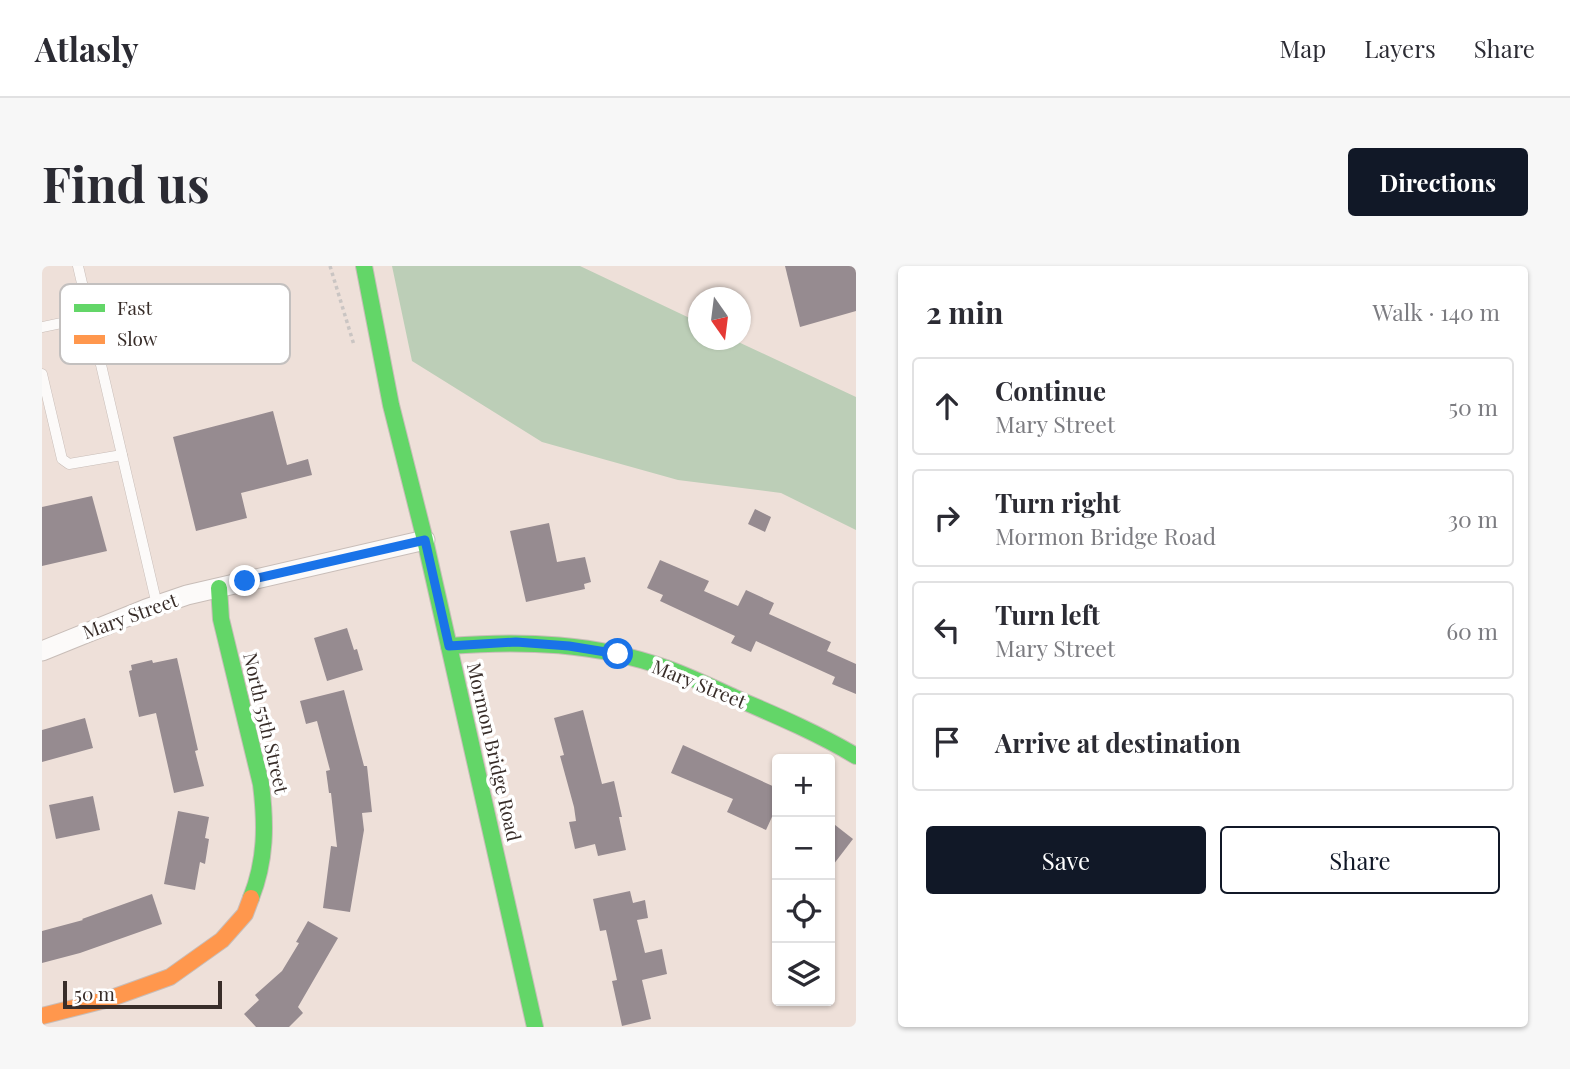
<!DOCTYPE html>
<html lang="en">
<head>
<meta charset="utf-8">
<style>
  body { margin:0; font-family:"Playfair Display",serif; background:#f7f7f7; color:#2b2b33 }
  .controls { position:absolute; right:21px; bottom:21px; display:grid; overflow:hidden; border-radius:7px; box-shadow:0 2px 5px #0004 }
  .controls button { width:63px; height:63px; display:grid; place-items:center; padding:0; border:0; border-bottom:2px solid #e1e1e2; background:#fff; color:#2b2b33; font:35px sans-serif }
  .compass { position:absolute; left:646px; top:21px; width:63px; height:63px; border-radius:50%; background:#fff; box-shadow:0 2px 5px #0004; rotate:166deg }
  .scale { position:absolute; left:21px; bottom:18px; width:159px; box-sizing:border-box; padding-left:7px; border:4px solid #382d29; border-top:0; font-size:19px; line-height:24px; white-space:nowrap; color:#382d29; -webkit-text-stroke:5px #fff; paint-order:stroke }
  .stop { position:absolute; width:21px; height:21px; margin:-16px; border:5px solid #1a73e8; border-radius:50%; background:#fff }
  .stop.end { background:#1a73e8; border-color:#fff; box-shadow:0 2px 7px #0008 }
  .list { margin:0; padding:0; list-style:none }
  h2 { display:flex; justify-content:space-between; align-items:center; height:91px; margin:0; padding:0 28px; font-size:30px }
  h2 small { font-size:23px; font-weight:400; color:#7c7c81 }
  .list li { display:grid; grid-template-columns:46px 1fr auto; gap:21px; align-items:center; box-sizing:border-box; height:98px; margin:0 14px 14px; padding:0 14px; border:2px solid #e1e1e2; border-radius:7px }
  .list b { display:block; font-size:26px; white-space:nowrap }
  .list p { margin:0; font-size:23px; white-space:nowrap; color:#7c7c81 }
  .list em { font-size:23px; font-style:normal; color:#7c7c81 }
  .actions { display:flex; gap:14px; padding:21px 28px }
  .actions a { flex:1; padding:16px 0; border:2px solid #111827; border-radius:7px; text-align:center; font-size:24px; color:#111827 }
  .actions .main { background:#111827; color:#fff }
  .icon { flex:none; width:38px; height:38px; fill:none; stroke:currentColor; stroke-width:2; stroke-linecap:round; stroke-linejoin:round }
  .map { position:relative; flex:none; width:814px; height:761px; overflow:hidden; border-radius:7px }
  header { display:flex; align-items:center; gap:42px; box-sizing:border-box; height:98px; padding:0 35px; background:#fff; border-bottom:2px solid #e1e1e2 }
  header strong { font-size:33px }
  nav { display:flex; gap:38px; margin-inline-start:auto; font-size:24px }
  .intro { display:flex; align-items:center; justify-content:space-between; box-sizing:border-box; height:168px; padding:0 42px }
  h1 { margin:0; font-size:49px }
  .button { padding:18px 32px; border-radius:7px; background:#111827; color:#fff; font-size:24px; font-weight:700 }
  main { display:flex; gap:42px; padding:0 42px }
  aside { flex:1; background:#fff; border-radius:7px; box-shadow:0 2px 5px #0004 }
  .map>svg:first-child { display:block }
</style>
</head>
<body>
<header>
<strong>Atlasly</strong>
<nav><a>Map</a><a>Layers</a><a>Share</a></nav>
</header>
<div class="intro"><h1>Find us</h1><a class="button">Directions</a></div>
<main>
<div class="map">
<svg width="814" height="761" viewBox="0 0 814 761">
  <rect width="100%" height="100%" fill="#eee0d9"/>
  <!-- forest -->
  <polygon fill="#bcceb7" points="350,0 538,0 656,56 656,74 692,74 814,131 814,264 739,227 636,214 500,176 370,95"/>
  <!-- building -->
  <g fill="#968b90">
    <polygon points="743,0 814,0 814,45 758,61"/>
    <polygon points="231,145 245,199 266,193 270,209 199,227 205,252 154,265 131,171"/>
    <polygon points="50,230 65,285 0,300 0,241"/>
    <polygon points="713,243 729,251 723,266 706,258"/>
    <polygon points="507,257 515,296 543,291 549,316 542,318 543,323 484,336 468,265"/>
    <polygon points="618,294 667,315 662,325 696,340 704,324 732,337 727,348 789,376 785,385 814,398 814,428 790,418 793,411 714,375 709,386 689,377 693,370 618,335 621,329 605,322"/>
    <polygon points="305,362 312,384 315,383 321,404 285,415 272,372"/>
    <polygon points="135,392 156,484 153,485 162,520 132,527 114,447 97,451 87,405 90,404 89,399 110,394 111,397"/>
    <polygon points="302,424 322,500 325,500 330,546 320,547 322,564 308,646 281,642 289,580 295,581 289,527 287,527 284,505 288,504 275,455 264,458 258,435"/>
    <polygon points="541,444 560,518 572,515 580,551 577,551 584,584 556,590 553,578 533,583 527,556 534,555 532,541 518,490 522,489 512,452"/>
    <polygon points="43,452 51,482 0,496 0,464"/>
    <polygon points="641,479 735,522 735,540 724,564 685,546 691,533 629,507"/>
    <polygon points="51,530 58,564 14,573 7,539"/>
    <polygon points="136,545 167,551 163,572 167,573 163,598 158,596 153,624 122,618"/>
    <polygon points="788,555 811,573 788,603"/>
    <polygon points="588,625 591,637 603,634 606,652 595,654 603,687 620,683 625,708 600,714 609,753 580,760 570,715 575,714 564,664 558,665 551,633"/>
    <polygon points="110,628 120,658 38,687 0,697 0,665 41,654 40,653"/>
    <polygon points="266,655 296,672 256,741 261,747 247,761 214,761 202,748 217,734 213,729 240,705 257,677 254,676"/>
  </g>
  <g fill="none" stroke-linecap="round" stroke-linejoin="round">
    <defs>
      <g id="lane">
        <polyline points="36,0 115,339"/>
        <polyline points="0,61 48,51"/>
        <polyline points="0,108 20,193 27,198 80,189"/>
      </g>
      <polyline id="street" points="0,385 104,343 145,329 383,274"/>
      <g id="fast">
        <polyline points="322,0 349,139 383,274 493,761"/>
        <path d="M177,322L179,353L219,518C224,559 224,594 209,632"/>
        <path d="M407,380C481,374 554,377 624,402C649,411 674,423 698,434C738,451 777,468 814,490"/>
      </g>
      <polyline id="slow" points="0,750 67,733 128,711 180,674 203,648 209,632"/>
    </defs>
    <!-- lane casing -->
    <use href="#lane" stroke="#c8bdb8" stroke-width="11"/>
    <!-- street casing -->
    <use href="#street" stroke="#c8bdb8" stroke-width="21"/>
    <!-- fast casing -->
    <use href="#fast" stroke="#c8bdb8" stroke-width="18"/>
    <!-- slow casing -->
    <use href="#slow" stroke="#c8bdb8" stroke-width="18"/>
    <!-- path -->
    <polyline stroke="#cac5c3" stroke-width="3.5" stroke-dasharray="3.5 3.5" stroke-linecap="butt" points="288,0 312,79"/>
    <!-- lane -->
    <use href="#lane" stroke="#fcfaf9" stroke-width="10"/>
    <!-- street -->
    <use href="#street" stroke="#fcfaf9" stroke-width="19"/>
    <!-- fast -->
    <use href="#fast" stroke="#63d668" stroke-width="16"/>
    <!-- slow -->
    <use href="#slow" stroke="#ff974d" stroke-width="16"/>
  </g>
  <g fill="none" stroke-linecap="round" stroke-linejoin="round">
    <!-- route -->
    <polyline stroke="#1a73e8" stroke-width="9" points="203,315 383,274 407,380 474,376 527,380 576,388"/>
  </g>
  <g text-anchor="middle" stroke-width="7" stroke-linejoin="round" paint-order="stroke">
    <!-- street labels -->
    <g font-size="19" fill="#382d29" stroke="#fff">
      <text transform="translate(88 350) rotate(-20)" y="7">Mary Street</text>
      <text transform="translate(657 418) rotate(22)" y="7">Mary Street</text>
      <text transform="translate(224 457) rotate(77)" y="7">North 55th Street</text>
      <text transform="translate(452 486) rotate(77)" y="7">Mormon Bridge Road</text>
    </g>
  </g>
  <!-- legend -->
  <rect x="18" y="18" width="230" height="80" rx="10" fill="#fff" stroke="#c3c0bf" stroke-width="2"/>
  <rect x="32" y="38" width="31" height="8" fill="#63d668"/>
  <rect x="32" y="69" width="31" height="9" fill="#ff974d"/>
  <g font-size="19" fill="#382d29">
    <text x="75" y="49">Fast</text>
    <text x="75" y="80">Slow</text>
  </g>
</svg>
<div class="controls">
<button>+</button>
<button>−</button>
<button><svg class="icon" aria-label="locate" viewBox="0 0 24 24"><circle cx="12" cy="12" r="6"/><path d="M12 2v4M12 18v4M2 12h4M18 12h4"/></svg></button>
<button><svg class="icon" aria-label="layers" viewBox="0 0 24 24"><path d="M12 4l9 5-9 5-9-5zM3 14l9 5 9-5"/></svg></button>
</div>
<svg class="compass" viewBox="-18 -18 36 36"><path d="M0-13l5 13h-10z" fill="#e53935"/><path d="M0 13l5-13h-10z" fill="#7c7c81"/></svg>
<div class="scale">50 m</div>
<div class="stop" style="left:576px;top:388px"></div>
<div class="stop end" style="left:203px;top:315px"></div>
</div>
<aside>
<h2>2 min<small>Walk · 140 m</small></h2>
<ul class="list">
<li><svg class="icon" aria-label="ahead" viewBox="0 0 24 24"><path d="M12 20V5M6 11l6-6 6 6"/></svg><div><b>Continue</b><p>Mary Street</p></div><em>50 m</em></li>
<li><svg class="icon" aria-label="right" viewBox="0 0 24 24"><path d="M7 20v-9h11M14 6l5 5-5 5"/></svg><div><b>Turn right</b><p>Mormon Bridge Road</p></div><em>30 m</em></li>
<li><svg class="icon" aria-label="left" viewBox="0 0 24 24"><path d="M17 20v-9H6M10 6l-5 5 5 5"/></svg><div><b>Turn left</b><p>Mary Street</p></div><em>60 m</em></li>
<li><svg class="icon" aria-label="arrive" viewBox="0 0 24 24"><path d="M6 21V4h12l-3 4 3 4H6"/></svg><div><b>Arrive at destination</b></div></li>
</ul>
<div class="actions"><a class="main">Save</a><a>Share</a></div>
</aside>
</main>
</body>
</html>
